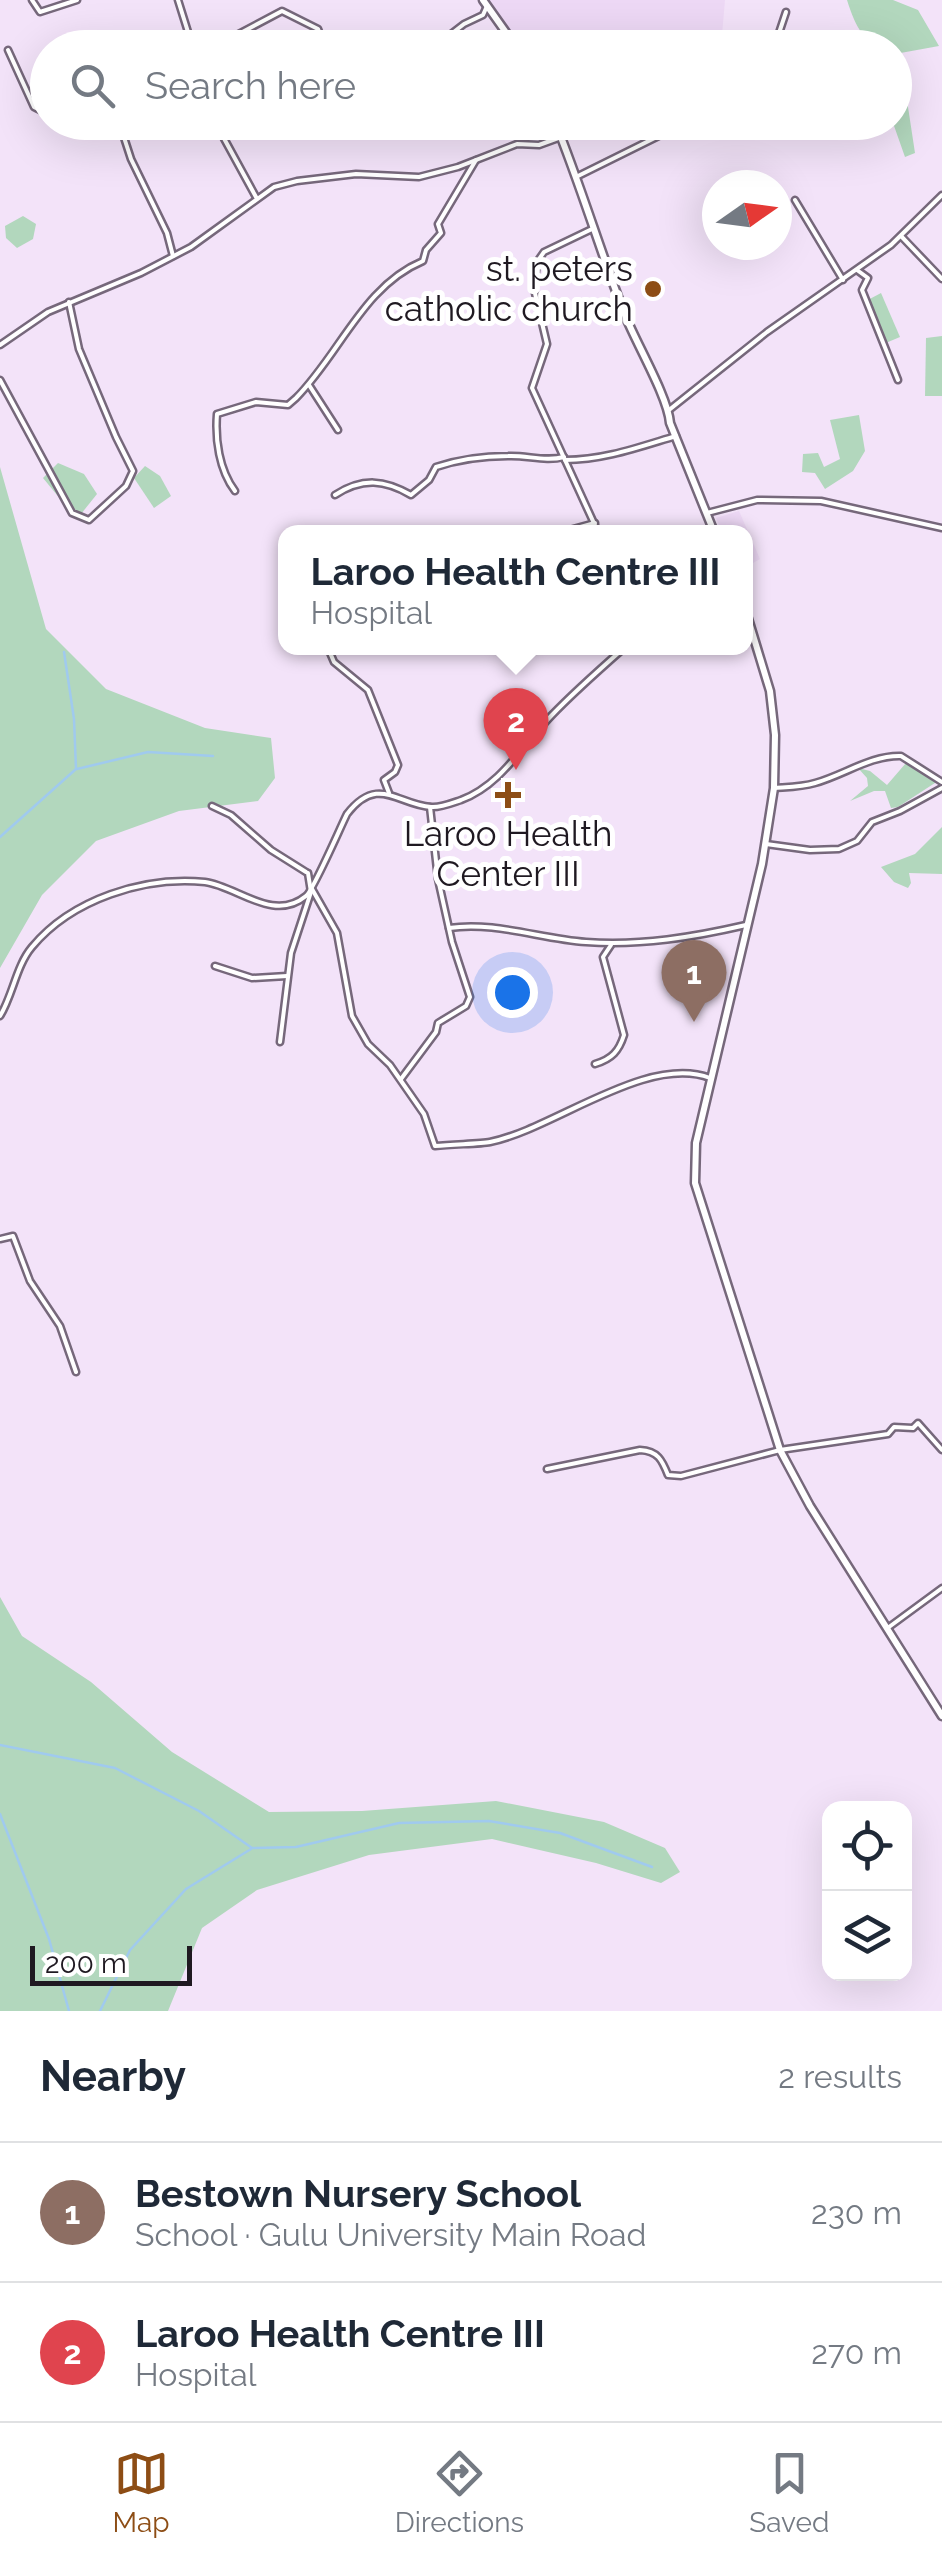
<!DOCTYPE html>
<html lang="en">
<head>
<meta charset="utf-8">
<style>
  body { margin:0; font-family:Raleway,sans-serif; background:#f6f6f7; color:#1f2937 }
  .controls { position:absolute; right:30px; bottom:30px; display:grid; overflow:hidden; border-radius:20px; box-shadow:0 10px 40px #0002 }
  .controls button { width:90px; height:90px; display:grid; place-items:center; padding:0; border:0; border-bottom:2px solid #e0e1e3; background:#fff; color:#1f2937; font:50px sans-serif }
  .compass { position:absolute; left:702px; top:170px; width:90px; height:90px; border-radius:50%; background:#fff; box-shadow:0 10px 40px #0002; rotate:76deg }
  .scale { position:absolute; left:30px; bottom:25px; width:162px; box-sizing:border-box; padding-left:10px; border:5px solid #1f1921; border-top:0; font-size:28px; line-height:35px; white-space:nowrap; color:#1f1921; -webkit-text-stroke:8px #fff; paint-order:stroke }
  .you { position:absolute; left:512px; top:992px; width:35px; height:35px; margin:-25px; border:8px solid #fff; border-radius:50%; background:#1a73e8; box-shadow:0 0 0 15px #1a73e833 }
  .badge { display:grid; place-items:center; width:65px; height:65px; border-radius:50%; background:#8d4d15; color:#fff; font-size:32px; font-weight:700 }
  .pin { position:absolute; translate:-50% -82px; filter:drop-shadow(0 2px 5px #0008) }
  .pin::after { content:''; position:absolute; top:52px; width:35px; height:30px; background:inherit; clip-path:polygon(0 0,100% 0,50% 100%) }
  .popup { position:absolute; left:278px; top:525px; width:475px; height:130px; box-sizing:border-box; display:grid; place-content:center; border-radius:20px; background:#fff; filter:drop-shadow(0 2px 8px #0005); font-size:32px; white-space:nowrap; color:#747a83 }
  .popup b { font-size:38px; color:#1f2937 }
  .popup::after { content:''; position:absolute; left:50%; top:100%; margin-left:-20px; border:20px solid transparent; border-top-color:#fff }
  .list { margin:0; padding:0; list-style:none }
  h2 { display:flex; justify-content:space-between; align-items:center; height:130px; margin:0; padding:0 40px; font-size:42px }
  h2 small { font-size:32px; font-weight:400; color:#747a83 }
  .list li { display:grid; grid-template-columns:65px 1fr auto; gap:30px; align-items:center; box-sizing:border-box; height:140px; padding:0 40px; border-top:2px solid #e0e1e3 }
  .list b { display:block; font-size:38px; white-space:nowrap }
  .list p { margin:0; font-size:32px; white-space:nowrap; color:#747a83 }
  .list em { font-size:32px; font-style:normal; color:#747a83 }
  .icon { flex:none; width:55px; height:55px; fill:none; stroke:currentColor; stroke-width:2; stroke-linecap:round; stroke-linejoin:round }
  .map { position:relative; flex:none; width:942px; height:2011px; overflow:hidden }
  .search { position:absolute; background:#fff; box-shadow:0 10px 40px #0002; left:30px; right:30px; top:30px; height:110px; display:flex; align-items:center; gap:25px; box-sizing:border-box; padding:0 35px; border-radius:55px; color:#747a83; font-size:38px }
  .sheet { height:410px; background:#fff }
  nav { display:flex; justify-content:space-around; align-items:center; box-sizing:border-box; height:140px; border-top:2px solid #e0e1e3; background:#fff; font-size:28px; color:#747a83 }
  nav a { display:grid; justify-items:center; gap:5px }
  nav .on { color:#8d4d15 }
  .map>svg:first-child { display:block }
</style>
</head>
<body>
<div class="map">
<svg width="942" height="2011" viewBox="0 0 942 2011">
  <rect width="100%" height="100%" fill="#f3e3f9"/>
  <!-- built -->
  <g fill="#edd8f5">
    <polygon points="486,0 725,0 721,47 523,47 519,36 511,34"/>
    <polygon points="739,511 760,559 746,567 746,532 722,532 716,518"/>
  </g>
  <!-- green -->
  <g fill="#b2d7bd">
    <path d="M847,0H893L918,10L939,46L895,54L894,48C864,48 855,25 847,0Z"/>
    <polygon points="895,68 908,70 908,107 915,153 905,157 893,123"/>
    <polygon points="23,216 36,224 33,239 17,248 6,238 5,226"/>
    <polygon points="881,293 900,337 881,345 864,302"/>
    <polygon points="942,336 942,396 925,396 926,338"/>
    <polygon points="859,415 865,451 853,471 825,489 815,473 802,472 803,454 818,453 824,467 840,459 830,420"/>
    <polygon points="58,463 84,474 97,494 81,514 57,495 43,478"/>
    <polygon points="145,466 160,476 171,496 154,508 134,478"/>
    <polygon points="0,467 46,629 106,689 205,728 271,738 275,778 258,801 179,811 96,841 42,895 0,968"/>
    <polygon points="906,763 938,781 898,807 891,808 885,791 874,791 850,801 868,786 867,778 858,768 870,771 887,785"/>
    <polygon points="942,827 942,874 909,873 911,883 908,888 894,882 881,867 915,854"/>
    <polygon points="0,1597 22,1636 91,1682 172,1752 269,1812 362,1811 496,1801 604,1822 665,1848 680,1872 661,1883 596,1863 492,1839 369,1855 257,1890 202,1928 168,2011 0,2011"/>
  </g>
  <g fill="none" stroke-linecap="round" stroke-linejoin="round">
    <!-- stream -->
    <g stroke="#a0caee" stroke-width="2.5">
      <polyline points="77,769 148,752 213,756"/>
      <polyline points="0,837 76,769 74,719 64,652"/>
      <polyline points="0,1745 115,1768 199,1811 252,1848 296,1847 399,1823 489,1821 560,1833 652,1867"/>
      <polyline points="0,1814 49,1939 69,2011"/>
      <polyline points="100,2011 130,1950 186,1889 251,1849"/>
    </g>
    <defs>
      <g id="street">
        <polyline points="32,0 40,12 77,0"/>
        <polyline points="178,0 193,48"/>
        <polyline points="192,44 222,35 233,37 282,11 318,29 325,48"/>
        <polyline points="353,48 378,37 386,48"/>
        <polyline points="433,48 464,24 483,15 487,6"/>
        <polyline points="774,48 786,12"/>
        <polyline points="8,50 34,107 48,114"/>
        <polyline points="119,122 131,159 167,233 173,256"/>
        <polyline points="215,122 256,197"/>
        <polyline points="576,177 687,122"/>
        <polyline points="795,200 843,280"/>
        <polyline points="592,229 544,252 537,262 534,289 547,344 532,388 598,532"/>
        <polyline points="901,236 942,279"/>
        <polyline points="857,270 868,278 862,290 898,380"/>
        <polyline points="0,345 48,312 141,273 191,247 274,187 297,181 356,174 419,177 458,167 517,144 539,145 561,137"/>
        <polyline points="0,380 72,513 89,520 126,486 133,471 116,437 79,349 69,302"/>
        <polyline points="309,385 338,430"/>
        <polyline points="669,410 767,332 891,245 942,195"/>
        <path d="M565,460C604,460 639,447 676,436"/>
        <path d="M235,491C219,470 215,439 217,414L256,402L288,405L296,398C340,354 363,286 423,261L426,250L441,233L438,224L476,160"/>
        <path d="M335,495C363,477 385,480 411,495L429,480L436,467C457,460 485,456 508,456C527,455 545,462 564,457"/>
        <polyline points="707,513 757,500 821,501 942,528"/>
        <polyline points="562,532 595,523"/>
        <polyline points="328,648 334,662 368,690 398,765 395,772 384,780 389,793"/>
        <path d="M774,788C788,787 802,787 815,783C844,775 871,755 901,756L942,782"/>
        <polyline points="212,806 231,815 271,850 306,872"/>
        <polyline points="766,844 810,850 839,849 857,841 872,822 900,811 942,788"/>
        <path d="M312,889L337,933L352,1016L368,1044L390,1065L424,1114L435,1146C454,1144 480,1144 490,1142C554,1129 646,1054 710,1078"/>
        <path d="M449,928C494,921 541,939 586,942C641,946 694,937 746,925"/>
        <polyline points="215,966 252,978 287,976"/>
        <path d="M0,1016C13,995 16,966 32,947C72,899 144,876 205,882C237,886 273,923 306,896C313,891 340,828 347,814C378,774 398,805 431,807C440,808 452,803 461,800C501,785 522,746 551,716C574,692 599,670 624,648"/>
        <polyline points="280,1042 291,953 311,892 308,873"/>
        <path d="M595,1064C612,1059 619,1051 624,1035L603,957L611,945"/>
        <polyline points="401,1079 436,1032 438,1023 466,1006 470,997 452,942 438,879 430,807"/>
        <polyline points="0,1239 13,1236 30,1281 60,1326 76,1372"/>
        <path d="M547,1469L640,1450C658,1451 662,1460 668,1475L681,1476L780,1450L888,1434L894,1427L913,1428L918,1423L942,1450"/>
        <polyline points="889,1627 942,1588"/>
      </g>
      <g id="secondary">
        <polyline points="483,0 517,48"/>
        <path d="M555,122C581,186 600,251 625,315C636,343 668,397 670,423L714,532"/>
        <polyline points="746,612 770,691 775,735 774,788 762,864 696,1143 695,1183 780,1450 810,1506 942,1716"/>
      </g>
    </defs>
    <!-- street casing -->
    <use href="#street" stroke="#76687b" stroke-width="9"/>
    <!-- secondary casing -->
    <use href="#secondary" stroke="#76687b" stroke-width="11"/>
    <!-- street -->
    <use href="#street" stroke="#fff" stroke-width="4"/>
    <!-- secondary -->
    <use href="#secondary" stroke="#fff" stroke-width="6"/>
  </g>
  <!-- markers -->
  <g fill="#8d4d15" stroke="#fff" stroke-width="4">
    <circle cx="653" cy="289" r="10"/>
    <path d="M503 780h10v10h10v10h-10v10h-10v-10h-10v-10h10z"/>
  </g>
  <g text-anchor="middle" stroke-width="10" stroke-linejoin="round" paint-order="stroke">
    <!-- poi labels -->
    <g font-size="35" fill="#1f1921" stroke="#fff" text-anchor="end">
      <text x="633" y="281">st. peters<tspan x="633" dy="40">catholic church</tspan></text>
      <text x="508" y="846" text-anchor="middle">Laroo Health<tspan x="508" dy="40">Center III</tspan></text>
    </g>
  </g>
</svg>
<div class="controls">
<button><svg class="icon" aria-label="locate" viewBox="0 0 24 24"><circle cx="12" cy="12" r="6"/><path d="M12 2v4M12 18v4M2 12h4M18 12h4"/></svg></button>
<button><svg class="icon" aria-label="layers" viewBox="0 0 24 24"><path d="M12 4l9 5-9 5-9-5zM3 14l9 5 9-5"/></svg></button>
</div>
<svg class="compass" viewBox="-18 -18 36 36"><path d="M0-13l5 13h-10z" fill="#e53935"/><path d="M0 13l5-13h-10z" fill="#747a83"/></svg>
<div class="scale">200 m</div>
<div class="you"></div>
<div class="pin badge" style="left:694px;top:1022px;background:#8d6e63">1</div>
<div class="pin badge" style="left:516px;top:770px;background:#e0444e">2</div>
<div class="popup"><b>Laroo Health Centre III</b>Hospital</div>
<div class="search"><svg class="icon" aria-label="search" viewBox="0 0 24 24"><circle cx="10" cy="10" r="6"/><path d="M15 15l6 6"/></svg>Search here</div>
</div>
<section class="sheet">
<h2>Nearby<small>2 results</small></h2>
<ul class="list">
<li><span class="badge" style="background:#8d6e63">1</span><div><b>Bestown Nursery School</b><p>School · Gulu University Main Road</p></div><em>230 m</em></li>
<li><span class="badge" style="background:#e0444e">2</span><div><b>Laroo Health Centre III</b><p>Hospital</p></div><em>270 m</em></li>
</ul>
</section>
<nav>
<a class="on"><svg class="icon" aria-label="map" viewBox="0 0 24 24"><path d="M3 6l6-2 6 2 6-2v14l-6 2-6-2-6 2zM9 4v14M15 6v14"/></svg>Map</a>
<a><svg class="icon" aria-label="directions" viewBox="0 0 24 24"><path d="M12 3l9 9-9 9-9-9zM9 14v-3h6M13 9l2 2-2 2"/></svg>Directions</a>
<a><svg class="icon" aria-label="saved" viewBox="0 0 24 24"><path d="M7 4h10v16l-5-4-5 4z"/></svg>Saved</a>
</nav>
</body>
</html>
